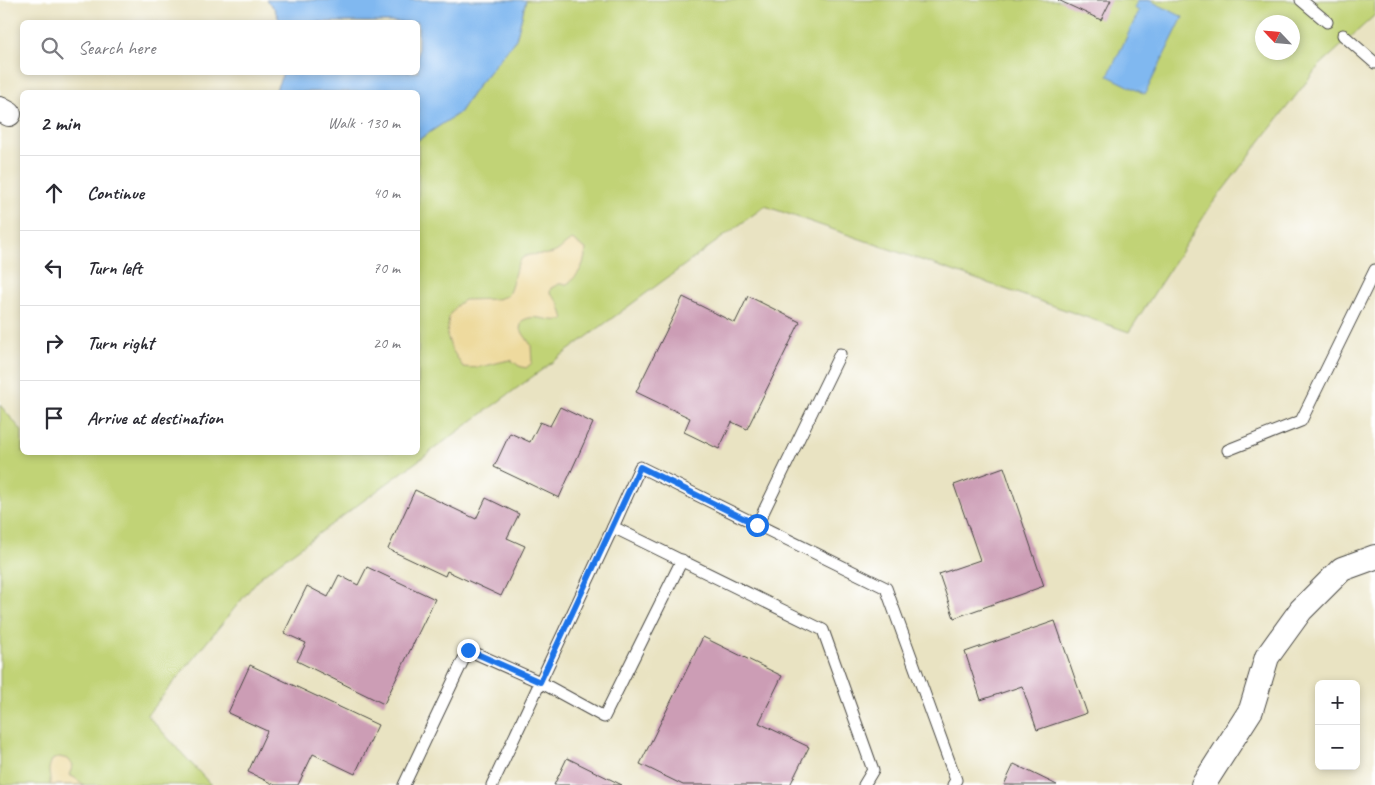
<!DOCTYPE html>
<html lang="en">
<head>
<meta charset="utf-8">
<style>
  body { margin:0; font-family:Caveat,sans-serif; background:#f2f2f3; color:#2b2b33 }
  .controls { position:absolute; right:15px; bottom:15px; display:grid; overflow:hidden; border-radius:8px; box-shadow:0 2px 8px #0003 }
  .controls button { width:45px; height:45px; display:grid; place-items:center; padding:0; border:0; border-bottom:1px solid #e1e1e2; background:#fff; color:#2b2b33; font:25px sans-serif }
  .compass { position:absolute; left:1255px; top:15px; width:45px; height:45px; border-radius:50%; background:#fff; box-shadow:0 2px 8px #0003; rotate:296deg }
  .stop { position:absolute; width:15px; height:15px; margin:-11px; border:4px solid #1a73e8; border-radius:50%; background:#fff }
  .stop.end { background:#1a73e8; border-color:#fff; box-shadow:0 1px 5px #0008 }
  .list { margin:0; padding:0; list-style:none }
  h2 { display:flex; justify-content:space-between; align-items:center; height:65px; margin:0; padding:0 20px; font-size:21px }
  h2 small { font-size:16px; font-weight:400; color:#7c7c81 }
  .list li { display:grid; grid-template-columns:32px 1fr auto; gap:15px; align-items:center; box-sizing:border-box; height:75px; padding:0 20px; border-top:1px solid #e1e1e2 }
  .list b { display:block; font-size:19px; white-space:nowrap }
  .list em { font-size:16px; font-style:normal; color:#7c7c81 }
  .icon { flex:none; width:28px; height:28px; fill:none; stroke:currentColor; stroke-width:2; stroke-linecap:round; stroke-linejoin:round }
  .map { position:relative; flex:none; width:1375px; height:785px; overflow:hidden }
  .search { position:absolute; background:#fff; box-shadow:0 2px 8px #0003; left:20px; top:20px; width:400px; height:55px; display:flex; align-items:center; gap:12px; box-sizing:border-box; padding:0 18px; border-radius:8px; color:#7c7c81; font-size:19px }
  .panel { position:absolute; background:#fff; box-shadow:0 2px 8px #0003; left:20px; top:90px; width:400px; height:365px; border-radius:8px }
  .map>svg:first-child { display:block }
</style>
</head>
<body>
<div class="map">
<svg width="1375" height="785" viewBox="0 0 1375 785">
  <rect width="100%" height="100%" fill="#fff"/>
  <filter id="ink" filterUnits="userSpaceOnUse"><feTurbulence type="fractalNoise" baseFrequency=".02" numOctaves="2"/><feDisplacementMap in="SourceGraphic" scale="10" xChannelSelector="R" yChannelSelector="G"/><feConvolveMatrix kernelMatrix="1 2 1 2 8 2 1 2 1" color-interpolation-filters="sRGB"/></filter>
  <filter id="wash" filterUnits="userSpaceOnUse"><feTurbulence type="fractalNoise" baseFrequency=".0096" numOctaves="4" result="noise"/><feDisplacementMap in="SourceGraphic" scale="20" xChannelSelector="R" yChannelSelector="G"/><feGaussianBlur stdDeviation="1.12" result="paint"/><feColorMatrix in="noise" values="0 0 0 0 0 0 0 0 0 0 0 0 0 0 0 0 0 1.4 0 .05"/><feComposite in="paint" operator="in"/></filter>
  <g filter="url(#wash)">
    <rect width="100%" height="100%" fill="#e9e3c2"/>
    <!-- green -->
    <path fill="#c1d376" stroke="#767f50" fill-rule="evenodd" d="M526,0H1375V15L1318,67L1212,204L1129,332L765,206L261,576L147,715L211,785H0V405L22,431V452H418V140L459,113L479,84L516,39ZM1262,22H1292V52H1262Z"/>
    <!-- sand -->
    <g fill="#eeda9e" stroke="#8c8264">
      <path d="M572,240L586,249C584,266 580,274 567,284H559L551,288L550,293L559,303L564,319C550,324 536,312 522,321L520,329L531,345L532,363L526,368L519,366L511,360C495,362 480,370 463,367L451,348L447,335L449,316L457,305L464,300L497,299L507,296C514,285 513,272 519,262C526,250 542,257 553,253C560,251 565,243 572,240Z"/>
      <path d="M59,757L68,759L73,765L69,775L75,778L84,785H50C51,773 46,773 52,760Z"/>
    </g>
    <!-- water -->
    <g fill="#80b8f0" stroke="#56728e">
      <polygon points="266,0 526,0 516,39 479,84 459,113 418,140 418,92 275,92 283,73 418,72 418,22 280,22 274,8"/>
      <polygon points="1138,0 1149,0 1183,17 1145,94 1108,76 1139,11 1134,8"/>
    </g>
    <g id="blocks">
      <!-- building -->
      <g fill="#cc9db5">
        <polygon points="1058,0 1111,0 1101,20"/>
        <polygon points="748,296 800,322 747,429 732,422 719,449 684,432 690,418 636,392 683,297 735,323"/>
        <polygon points="560,407 593,423 559,498 494,467 510,433 530,442 540,422 550,426"/>
        <polygon points="1004,467 1044,586 954,618 939,574 980,560 954,485"/>
        <polygon points="415,490 476,519 486,498 519,514 507,538 525,546 501,596 447,571 445,576 388,549"/>
        <polygon points="367,567 435,599 384,704 297,661 306,643 284,633 307,586 328,597 339,575 358,585"/>
        <polygon points="1055,621 1087,713 1037,730 1022,686 981,700 965,652"/>
        <polygon points="703,637 782,676 759,723 809,747 790,785 683,785 640,764"/>
        <polygon points="250,665 378,725 355,774 313,754 298,785 275,785 248,772 267,731 228,713"/>
        <polygon points="567,758 622,785 554,785"/>
        <polygon points="1014,764 1057,785 1004,785"/>
      </g>
    </g>
  </g>
  <g filter="url(#ink)">
    <use href="#blocks" fill-opacity="0" stroke="#484742" stroke-width="1"/>
    <g fill="none" stroke-linecap="round" stroke-linejoin="round">
      <defs>
        <g id="lane">
          <polyline points="1301,0 1327,22"/>
          <polyline points="1343,35 1375,63"/>
          <polyline points="1228,450 1301,421 1375,270"/>
          <polyline points="757,525 840,354"/>
          <polyline points="613,527 640,467 886,588 956,780 953,785"/>
          <polyline points="404,785 468,650 540,682 604,717 682,560"/>
          <polyline points="492,785 613,527 823,630 873,770 864,785"/>
        </g>
        <g id="street">
          <polyline points="0,109 9,114"/>
          <polyline points="1203,785 1251,710 1267,657 1301,610 1342,569 1375,557"/>
        </g>
      </defs>
      <!-- lane casing -->
      <use href="#lane" stroke="#484742" stroke-width="13"/>
      <!-- street casing -->
      <use href="#street" stroke="#484742" stroke-width="26"/>
      <!-- lane -->
      <use href="#lane" stroke="#fff" stroke-width="11"/>
      <!-- street -->
      <use href="#street" stroke="#fff" stroke-width="24"/>
    </g>
  </g>
  <g fill="none" stroke-linecap="round" stroke-linejoin="round" filter="url(#ink)">
    <!-- route -->
    <polyline stroke="#1a73e8" stroke-width="6" points="468,650 540,682 640,467 757,525"/>
  </g>
</svg>
<div class="controls">
<button>+</button>
<button>−</button>
</div>
<svg class="compass" viewBox="-18 -18 36 36"><path d="M0-13l5 13h-10z" fill="#e53935"/><path d="M0 13l5-13h-10z" fill="#7c7c81"/></svg>
<div class="stop" style="left:757px;top:525px"></div>
<div class="stop end" style="left:468px;top:650px"></div>
<div class="search"><svg class="icon" aria-label="search" viewBox="0 0 24 24"><circle cx="10" cy="10" r="6"/><path d="M15 15l6 6"/></svg>Search here</div>
<section class="panel">
<h2>2 min<small>Walk · 130 m</small></h2>
<ul class="list">
<li><svg class="icon" aria-label="ahead" viewBox="0 0 24 24"><path d="M12 20V5M6 11l6-6 6 6"/></svg><div><b>Continue</b></div><em>40 m</em></li>
<li><svg class="icon" aria-label="left" viewBox="0 0 24 24"><path d="M17 20v-9H6M10 6l-5 5 5 5"/></svg><div><b>Turn left</b></div><em>70 m</em></li>
<li><svg class="icon" aria-label="right" viewBox="0 0 24 24"><path d="M7 20v-9h11M14 6l5 5-5 5"/></svg><div><b>Turn right</b></div><em>20 m</em></li>
<li><svg class="icon" aria-label="arrive" viewBox="0 0 24 24"><path d="M6 21V4h12l-3 4 3 4H6"/></svg><div><b>Arrive at destination</b></div></li>
</ul>
</section>
</div>
</body>
</html>
